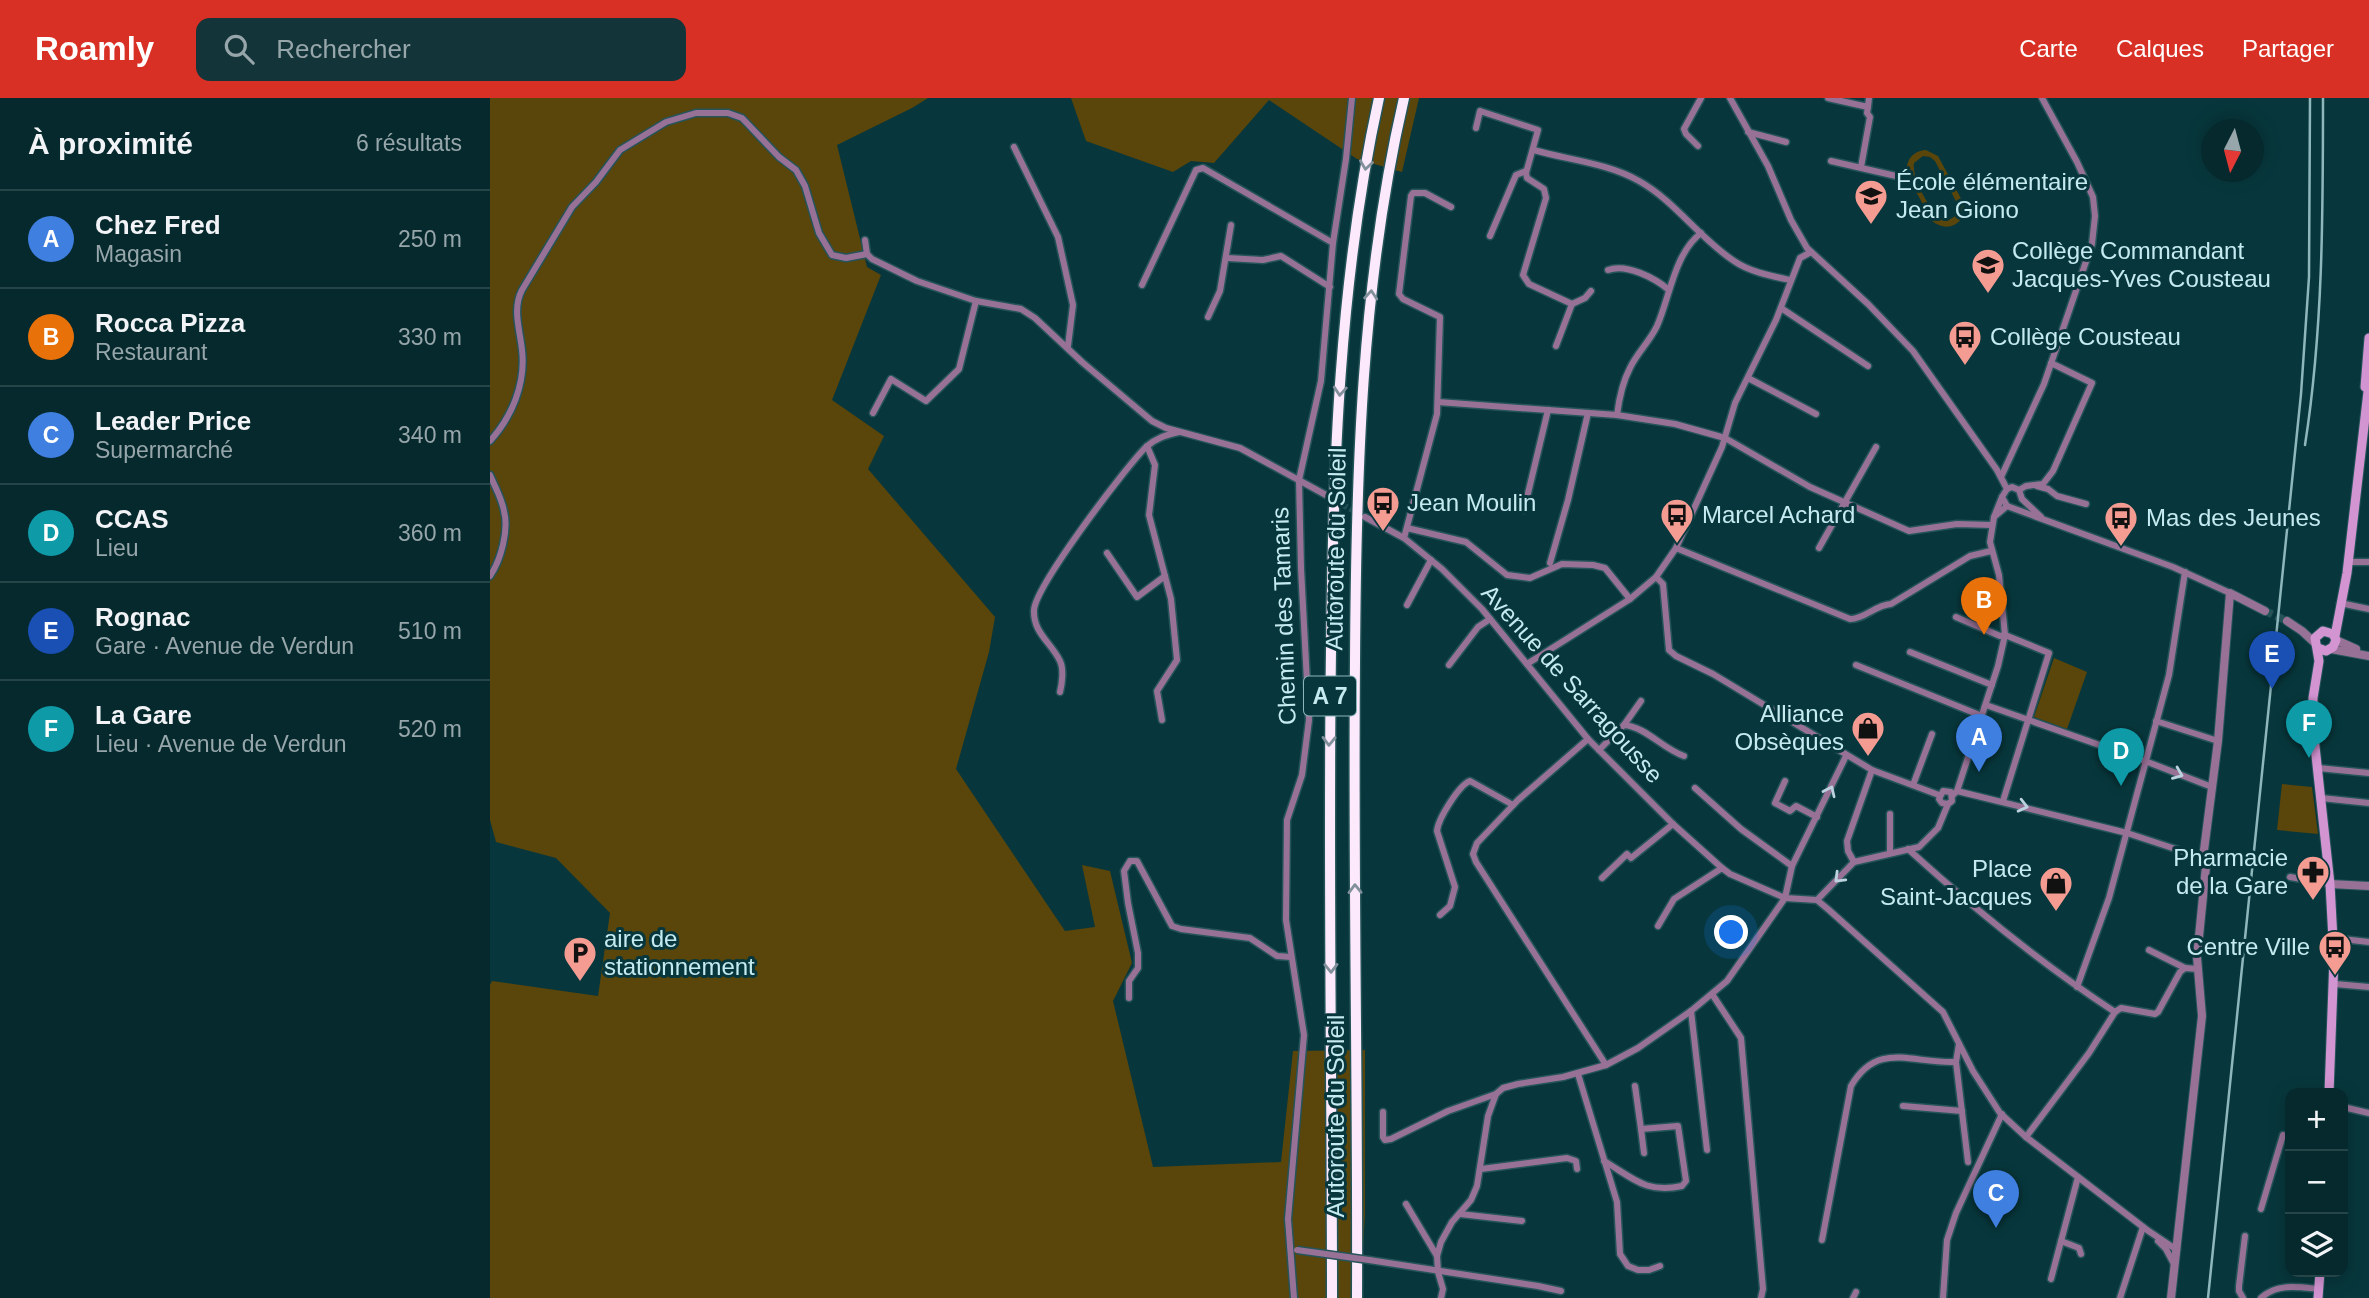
<!DOCTYPE html>
<html lang="fr">
<head>
<meta charset="utf-8">
<style>
  body { margin:0; font-family:Helvetica,sans-serif; background:#133539; color:#f1f3f6 }
  .controls { position:absolute; right:21px; bottom:21px; display:grid; overflow:hidden; border-radius:14px; box-shadow:0 4px 18px #0003 }
  .controls button { width:63px; height:63px; display:grid; place-items:center; padding:0; border:0; border-bottom:2px solid #264549; background:#05292d; color:#f1f3f6; font:35px sans-serif }
  .compass { position:absolute; left:1711px; top:21px; width:63px; height:63px; border-radius:50%; background:#05292d; box-shadow:0 4px 18px #0003; rotate:186deg }
  .you { position:absolute; left:1242px; top:835px; width:24px; height:24px; margin:-18px; border:5px solid #fff; border-radius:50%; background:#1a73e8; box-shadow:0 0 0 10px #1a73e833 }
  .badge { display:grid; place-items:center; width:46px; height:46px; border-radius:50%; background:#d93025; color:#fff; font-size:23px; font-weight:700 }
  .pin { position:absolute; translate:-50% -58px; filter:drop-shadow(0 2px 4px #0008) }
  .pin::after { content:''; position:absolute; top:37px; width:24px; height:21px; background:inherit; clip-path:polygon(0 0,100% 0,50% 100%) }
  .list { margin:0; padding:0; list-style:none }
  h2 { display:flex; justify-content:space-between; align-items:center; height:91px; margin:0; padding:0 28px; font-size:30px }
  h2 small { font-size:23px; font-weight:400; color:#97a6aa }
  .list li { display:grid; grid-template-columns:46px 1fr auto; gap:21px; align-items:center; box-sizing:border-box; height:98px; padding:0 28px; border-top:2px solid #264549 }
  .list b { display:block; font-size:26px; white-space:nowrap }
  .list p { margin:0; font-size:23px; white-space:nowrap; color:#97a6aa }
  .list em { font-size:23px; font-style:normal; color:#97a6aa }
  .icon { flex:none; width:38px; height:38px; fill:none; stroke:currentColor; stroke-width:2; stroke-linecap:round; stroke-linejoin:round }
  .map { position:relative; flex:none; width:1879px; height:1200px; overflow:hidden }
  header { display:flex; align-items:center; gap:42px; box-sizing:border-box; height:98px; padding:0 35px; background:#d93025; color:#fff }
  header strong { font-size:33px }
  nav { display:flex; gap:38px; margin-inline-start:auto; font-size:24px }
  .search { width:490px; height:63px; background:#133539; display:flex; align-items:center; gap:18px; box-sizing:border-box; padding:0 24px; border-radius:14px; color:#97a6aa; font-size:26px }
  main { display:flex }
  aside { flex:1; background:#05292d }
  .map>svg:first-child { display:block }
</style>
</head>
<body>
<header>
<strong>Roamly</strong>
<div class="search"><svg class="icon" aria-label="search" viewBox="0 0 24 24"><circle cx="10" cy="10" r="6"/><path d="M15 15l6 6"/></svg>Rechercher</div>
<nav><a>Carte</a><a>Calques</a><a>Partager</a></nav>
</header>
<main>
<aside>
<h2>À proximité<small>6 résultats</small></h2>
<ul class="list">
<li><span class="badge" style="background:#3f7fe0">A</span><div><b>Chez Fred</b><p>Magasin</p></div><em>250 m</em></li>
<li><span class="badge" style="background:#e8710a">B</span><div><b>Rocca Pizza</b><p>Restaurant</p></div><em>330 m</em></li>
<li><span class="badge" style="background:#3f7fe0">C</span><div><b>Leader Price</b><p>Supermarché</p></div><em>340 m</em></li>
<li><span class="badge" style="background:#0f9aa8">D</span><div><b>CCAS</b><p>Lieu</p></div><em>360 m</em></li>
<li><span class="badge" style="background:#1a4fb4">E</span><div><b>Rognac</b><p>Gare · Avenue de Verdun</p></div><em>510 m</em></li>
<li><span class="badge" style="background:#0f9aa8">F</span><div><b>La Gare</b><p>Lieu · Avenue de Verdun</p></div><em>520 m</em></li>
</ul>
</aside>
<div class="map">
<svg width="1879" height="1200" viewBox="0 0 1879 1200">
  <rect width="100%" height="100%" fill="#07373c"/>
  <!-- green -->
  <g fill="#5a450a" fill-rule="evenodd">
    <polygon points="0,0 438,0 422,10 347,47 377,169 391,177 342,302 394,338 378,371 505,519 499,554 466,671 575,833 605,829 592,767 620,773 642,865 623,903 663,1069 791,1064 803,953 875,952 875,1117 870,1200 0,1200 0,887 2,883 108,898 120,815 66,760 6,744 0,722"/>
    <polygon points="581,0 929,0 912,74 867,61 779,2 724,65 701,63 683,74 596,43"/>
    <path d="M1436,52L1448,58L1475,108C1474,127 1457,135 1442,123L1417,77C1415,63 1422,53 1436,52ZM1433,58L1440,59L1445,63L1469,109C1468,117 1462,122 1454,123C1441,117 1421,78 1424,65Z"/>
    <polygon points="1564,560 1597,574 1577,631 1544,619"/>
    <polygon points="1792,686 1822,689 1828,736 1787,732"/>
  </g>
  <g fill="none" stroke-linecap="round" stroke-linejoin="round">
    <!-- minor-tunnel -->
    <polyline stroke="#245257" stroke-width="6" stroke-dasharray="6 3" stroke-linecap="butt" points="844,402 868,415"/>
    <!-- tertiary-tunnel -->
    <polyline stroke="#245257" stroke-width="8" stroke-dasharray="8 4" stroke-linecap="butt" points="1775,513 1797,523"/>
    <defs>
      <g id="minor">
        <polyline points="1240,0 1278,68 1301,122 1317,150 1378,206 1423,253 1507,372 1517,391"/>
        <polyline points="1338,0 1378,9 1379,0"/>
        <polyline points="986,30 990,13 1048,32 1036,75 1037,80 1054,91 1056,100 1033,177 1039,186 1082,206 1066,248"/>
        <polyline points="1258,34 1296,44"/>
        <polyline points="1208,48 1196,36 1194,31 1211,0"/>
        <polyline points="524,49 568,139 583,207 578,248"/>
        <path d="M1044,52C1078,62 1118,65 1149,83C1185,103 1209,140 1244,163C1260,174 1281,178 1300,182"/>
        <polyline points="1341,63 1406,78"/>
        <polyline points="1371,69 1380,19 1377,15 1378,9"/>
        <polyline points="1000,138 1026,77 1036,73"/>
        <polyline points="375,142 377,156 382,161 427,183 486,203 531,211 545,220 592,264 662,323 676,330 750,350 836,397"/>
        <polyline points="737,160 773,162 791,158 840,189"/>
        <path d="M1118,172C1136,165 1165,180 1179,192"/>
        <polyline points="652,187 706,72 713,70 843,145"/>
        <polyline points="1082,206 1095,200 1101,193"/>
        <polyline points="1291,210 1378,268"/>
        <polyline points="718,219 730,193 741,127"/>
        <polyline points="1258,280 1326,316"/>
        <polyline points="948,304 1127,317 1185,326 1235,340 1320,389 1419,433 1467,426 1502,427"/>
        <polyline points="383,315 401,281 436,303 469,271 486,203"/>
        <path d="M1127,317C1129,301 1132,285 1140,270C1147,255 1160,243 1167,228C1180,199 1184,156 1211,135"/>
        <path d="M0,343C22,319 36,285 32,252C30,232 22,211 32,192L82,109L106,84L130,52L176,24L206,15H238L252,20L289,59L306,72L315,88L329,135L342,157L356,160L377,156"/>
        <polyline points="657,348 665,367 659,417 681,501 687,562 667,593 672,622"/>
        <path d="M0,377C5,389 12,401 14,413C19,432 11,462 0,478"/>
        <polyline points="1511,379 1554,286 1602,146 1605,118 1603,99 1587,64 1552,0"/>
        <polyline points="1547,388 1558,391 1567,398 1596,406"/>
        <polyline points="1517,391 1512,399 1517,408 1683,469 1740,495"/>
        <polyline points="1517,391 1522,389 1529,392 1532,401 1551,419"/>
        <polyline points="1529,392 1536,388 1553,386 1563,373 1602,285 1561,265"/>
        <polyline points="1512,399 1504,419 1517,408"/>
        <polyline points="1034,412 1058,312"/>
        <polyline points="875,419 914,440 952,471 992,511 1098,641 1183,726 1232,770 1240,776 1295,800 1327,802 1339,812 1453,914 1483,973 1510,1015 1536,1039 1657,1132 1687,1152"/>
        <polyline points="917,430 976,444 1017,477 1040,480 1072,466 1103,467 1115,470 1140,501"/>
        <polyline points="914,440 947,316 950,219 913,201 909,196 921,98 923,95 935,95 961,109"/>
        <path d="M1186,450L1360,521C1375,521 1385,507 1401,506L1480,458L1501,453"/>
        <polyline points="1329,450 1386,349"/>
        <polyline points="617,455 647,499 675,478"/>
        <polyline points="1858,464 1879,464"/>
        <polyline points="1060,465 1078,402 1098,315"/>
        <polyline points="1166,479 1173,486 1179,552 1186,558 1223,576 1382,672 1449,697"/>
        <polyline points="1850,505 1879,511"/>
        <polyline points="917,507 941,462"/>
        <polyline points="1466,519 1510,538 1515,537 1559,555 1513,703"/>
        <polyline points="1420,554 1502,587"/>
        <polyline points="1037,566 1140,501 1166,479 1186,450 1232,349 1245,305 1286,222 1310,160 1321,154"/>
        <polyline points="959,567 988,529 1000,521"/>
        <polyline points="1366,567 1492,618"/>
        <path d="M570,594C572,586 574,571 570,563C561,544 543,535 544,512C546,487 635,370 656,349C666,340 676,337 689,334"/>
        <polyline points="1496,607 1655,663 1722,689"/>
        <polyline points="1666,623 1728,643"/>
        <polyline points="1134,627 1151,603"/>
        <polyline points="1098,641 1028,702 987,745 983,756 986,764 1116,967"/>
        <path d="M1109,652L1134,627C1156,629 1173,651 1194,658"/>
        <polyline points="1828,670 1879,675"/>
        <polyline points="1295,683 1285,705 1300,713 1306,708 1327,719"/>
        <polyline points="1423,687 1442,636"/>
        <polyline points="1205,690 1251,731 1302,768"/>
        <polyline points="1467,693 1637,735 1713,760"/>
        <polyline points="1462,698 1467,693 1508,568 1515,537 1509,477 1500,444 1504,419"/>
        <polyline points="1831,700 1879,705"/>
        <polyline points="1400,716 1400,755"/>
        <path d="M1418,751C1482,809 1553,867 1625,914"/>
        <polyline points="1364,764 1358,753 1357,743 1382,672"/>
        <polyline points="1800,779 1840,786"/>
        <polyline points="1112,780 1137,756 1141,760 1183,726"/>
        <polyline points="1327,802 1364,764 1429,749 1448,730 1458,706 1462,703 1461,694 1453,693 1449,701 1452,705 1458,706"/>
        <path d="M950,817L960,808L965,789L947,733C948,721 969,687 980,683L1023,707"/>
        <polyline points="1168,828 1184,801 1232,770"/>
        <polyline points="1843,840 1879,844"/>
        <polyline points="1659,852 1695,870"/>
        <polyline points="1845,886 1879,889"/>
        <polyline points="1587,889 1619,800 1679,577 1695,474"/>
        <polyline points="1222,896 1251,940 1273,1191 1271,1200"/>
        <polyline points="639,900 639,883 648,870 648,855 638,805 634,773 640,763 647,763 682,828 691,831 760,840 787,858 801,859"/>
        <polyline points="1201,913 1217,1052"/>
        <polyline points="1469,946 1466,964 1478,1064"/>
        <polyline points="1088,976 1127,1104 1130,1156 1138,1168 1148,1172 1159,1172 1170,1168"/>
        <polyline points="1145,988 1151,1031"/>
        <polyline points="1413,1008 1472,1013"/>
        <polyline points="1853,1009 1879,1015"/>
        <polyline points="893,1014 893,1039 895,1042 901,1041 958,1013 1006,996"/>
        <polyline points="1536,1039 1599,955 1625,914 1631,910 1665,916 1668,914 1690,874 1695,870 1708,871"/>
        <path d="M1114,1063C1143,1080 1156,1096 1192,1088L1196,1083L1188,1028L1151,1031L1154,1055"/>
        <polyline points="991,1071 1077,1060 1086,1063 1087,1071"/>
        <polyline points="916,1106 947,1158"/>
        <polyline points="1771,1111 1793,1037 1800,1041"/>
        <polyline points="970,1116 1032,1123"/>
        <path d="M1332,1142L1361,988C1388,942 1422,966 1466,964"/>
        <polyline points="1571,1143 1589,1150 1591,1156"/>
        <polyline points="1668,1143 1676,1151 1684,1166"/>
        <polyline points="879,1162 1048,1188 1071,1193"/>
        <polyline points="1561,1181 1588,1079"/>
        <polyline points="804,1200 798,1121 814,937 796,822 797,722 812,677 819,622 811,470 809,382 831,283 843,145 856,61 862,0"/>
        <polyline points="951,1200 953,1191 948,1174 947,1158 951,1144 962,1124 981,1102 987,1088 998,1018 1006,996 1013,990 1028,986 1073,979 1116,967 1148,950 1201,913 1237,883 1295,800 1302,768 1356,658"/>
        <polyline points="1363,1200 1366,1194"/>
        <polyline points="1453,1200 1457,1142 1466,1115 1512,1016"/>
        <polyline points="1630,1200 1653,1129"/>
        <polyline points="1753,1200 1749,1193 1749,1188 1755,1138"/>
        <path d="M1771,1200C1787,1185 1808,1189 1829,1191"/>
      </g>
      <g id="tertiary">
        <polyline points="1797,523 1812,533 1825,545"/>
        <polyline points="1846,542 1866,551"/>
        <polyline points="1841,551 1879,558"/>
        <polyline points="1840,786 1879,788"/>
        <polyline points="1681,1200 1712,918 1707,859 1716,768 1713,760 1728,643 1740,495 1775,513"/>
      </g>
      <g id="secondary">
        <polyline points="1875,289 1879,240"/>
        <polyline points="1845,538 1857,475 1879,285"/>
        <polyline points="1828,550 1836,553 1843,549 1846,542 1843,536 1833,533 1825,540 1829,563 1823,600 1823,630 1840,786 1844,860 1839,995"/>
        <polyline points="1828,1200 1830,1174"/>
      </g>
      <g id="motorway">
        <path d="M842,1200C842,984 838,769 841,553C843,369 849,181 889,0"/>
        <path d="M867,1200C868,988 863,777 865,565C866,376 871,185 914,0"/>
      </g>
    </defs>
    <!-- minor casing -->
    <use href="#minor" stroke="#255459" stroke-width="9"/>
    <!-- tertiary casing -->
    <use href="#tertiary" stroke="#255459" stroke-width="10"/>
    <!-- secondary casing -->
    <use href="#secondary" stroke="#255459" stroke-width="11"/>
    <!-- motorway casing -->
    <use href="#motorway" stroke="#255459" stroke-width="13"/>
    <!-- minor -->
    <use href="#minor" stroke="#987197" stroke-width="6"/>
    <!-- tertiary -->
    <use href="#tertiary" stroke="#987197" stroke-width="8"/>
    <!-- secondary -->
    <use href="#secondary" stroke="#d394d2" stroke-width="9"/>
    <!-- motorway -->
    <use href="#motorway" stroke="#fde9fc" stroke-width="10"/>
    <!-- rail -->
    <g stroke="#8eb7bc" stroke-width="2.5">
      <path d="M1815,347C1833,232 1833,116 1833,0"/>
      <polyline points="1718,1200 1811,296 1819,179 1820,0"/>
    </g>
    <defs>
      <polyline id="minor-bridge" points="807,1152 879,1162"/>
    </defs>
    <!-- minor-bridge casing -->
    <use href="#minor-bridge" stroke="#255459" stroke-width="9" stroke-linecap="butt"/>
    <!-- minor-bridge -->
    <use href="#minor-bridge" stroke="#987197" stroke-width="6"/>
  </g>
  <!-- one-way arrows -->
  <defs><path id="oneway-chevron" d="M-2-3.5L2.5 0L-2 3.5" fill="none" stroke-width="1.6" stroke-linecap="round" stroke-linejoin="round" transform="scale(1.75)"/></defs>
  <g stroke="#82909c">
    <use href="#oneway-chevron" transform="translate(876 67) rotate(98)"/>
    <use href="#oneway-chevron" transform="translate(881 197) rotate(-85)"/>
    <use href="#oneway-chevron" transform="translate(850 293) rotate(94)"/>
    <use href="#oneway-chevron" transform="translate(839 643) rotate(91)"/>
    <use href="#oneway-chevron" transform="translate(865 791) rotate(-91)"/>
    <use href="#oneway-chevron" transform="translate(841 870) rotate(89)"/>
  </g>
  <g stroke="#bcd3df">
    <use href="#oneway-chevron" transform="translate(1688 676) rotate(22)"/>
    <use href="#oneway-chevron" transform="translate(1340 693) rotate(-65)"/>
    <use href="#oneway-chevron" transform="translate(1533 708) rotate(14)"/>
    <use href="#oneway-chevron" transform="translate(1349 780) rotate(135)"/>
  </g>
  <!-- icons -->
  <defs>
    <symbol id="school-pin" viewBox="-11 -11 22 30"><path d="M0 17L-7.5 6A9.5 9.5 0 1 1 7.5 6Z" fill="#f59c92" stroke="#07373c"/><path d="M0-5L7-2L0 1L-7-2ZM-4 1L0 2.5L4 1V4Q0 6-4 4Z" fill="#111"/></symbol>
    <symbol id="bus-pin" viewBox="-11 -11 22 30"><path d="M0 17L-7.5 6A9.5 9.5 0 1 1 7.5 6Z" fill="#f59c92" stroke="#07373c"/><path d="M-5-6H5V4H4V6H2V4H-2V6H-4V4H-5ZM-3.5-4V0h7V-4ZM-3.5 1.2v1.5H-2V1.2ZM2 1.2v1.5H3.5V1.2Z" fill="#111"/></symbol>
    <symbol id="shop-pin" viewBox="-11 -11 22 30"><path d="M0 17L-7.5 6A9.5 9.5 0 1 1 7.5 6Z" fill="#f59c92" stroke="#07373c"/><path d="M-5-2.5h2.3a2.7 3.5 0 0 1 5.4 0H5L5.5 6h-11ZM-1.5-2.5h3a1.5 2.3 0 0 0-3 0Z" fill="#111"/></symbol>
    <symbol id="pharmacy-pin" viewBox="-11 -11 22 30"><path d="M0 17L-7.5 6A9.5 9.5 0 1 1 7.5 6Z" fill="#f59c92" stroke="#07373c"/><path d="M-2-6h4v4h4v4h-4v4h-4v-4h-4v-4h4Z" fill="#111"/></symbol>
    <symbol id="parking-pin" viewBox="-11 -11 22 30"><path d="M0 17L-7.5 6A9.5 9.5 0 1 1 7.5 6Z" fill="#f59c92" stroke="#07373c"/><path d="M-3.5-5.5H1a3.5 3.5 0 0 1 0 7H-1V5.5H-3.5ZM-1-3.4V-.6H.8a1.4 1.4 0 0 0 0-2.8Z" fill="#111"/></symbol>
  </defs>
  <g fill-rule="evenodd">
    <use href="#school-pin" x="1362" y="79" width="38" height="52"/>
    <use href="#school-pin" x="1479" y="148" width="38" height="52"/>
    <use href="#bus-pin" x="1456" y="220" width="38" height="52"/>
    <use href="#bus-pin" x="874" y="386" width="38" height="52"/>
    <use href="#bus-pin" x="1168" y="398" width="38" height="52"/>
    <use href="#bus-pin" x="1612" y="401" width="38" height="52"/>
    <use href="#shop-pin" x="1359" y="611" width="38" height="52"/>
    <use href="#pharmacy-pin" x="1804" y="755" width="38" height="52"/>
    <use href="#shop-pin" x="1547" y="766" width="38" height="52"/>
    <use href="#bus-pin" x="1826" y="830" width="38" height="52"/>
    <use href="#parking-pin" x="71" y="836" width="38" height="52"/>
  </g>
  <g text-anchor="middle" stroke-width="6" stroke-linejoin="round" paint-order="stroke">
    <!-- shield labels -->
    <rect fill="#07373c" stroke="#8cb5bb" stroke-width="2" x="814" y="578.5" width="52" height="39" rx="5"/>
    <g font-size="23" font-weight="bold" fill="#c5ebf1">
      <text x="840" y="606">A 7</text>
    </g>
    <!-- poi labels -->
    <g font-size="24" fill="#c5ebf1" stroke="#07373c" text-anchor="start">
      <text x="1406" y="92">École élémentaire<tspan x="1406" dy="28">Jean Giono</tspan></text>
      <text x="1522" y="161">Collège Commandant<tspan x="1522" dy="28">Jacques-Yves Cousteau</tspan></text>
      <text x="1500" y="247">Collège Cousteau</text>
      <text x="917" y="413">Jean Moulin</text>
      <text x="1212" y="425">Marcel Achard</text>
      <text x="1656" y="428">Mas des Jeunes</text>
      <text x="1354" y="624" text-anchor="end">Alliance<tspan x="1354" dy="28">Obsèques</tspan></text>
      <text x="1798" y="768" text-anchor="end">Pharmacie<tspan x="1798" dy="28">de la Gare</tspan></text>
      <text x="1542" y="779" text-anchor="end">Place<tspan x="1542" dy="28">Saint-Jacques</tspan></text>
      <text x="114" y="849">aire de<tspan x="114" dy="28">stationnement</tspan></text>
      <text x="1820" y="857" text-anchor="end">Centre Ville</text>
    </g>
    <!-- street labels -->
    <g font-size="24" fill="#c5ebf1" stroke="#07373c">
      <text transform="translate(846 451) rotate(-89)" y="8">Autoroute du Soleil</text>
      <text transform="translate(794 518) rotate(-92)" y="8">Chemin des Tamaris</text>
      <text transform="translate(1082 586) rotate(48)" y="8">Avenue de Sarragousse</text>
      <text transform="translate(846 1018) rotate(-90)" y="8">Autoroute du Soleil</text>
    </g>
  </g>
</svg>
<div class="controls">
<button>+</button>
<button>−</button>
<button><svg class="icon" aria-label="layers" viewBox="0 0 24 24"><path d="M12 4l9 5-9 5-9-5zM3 14l9 5 9-5"/></svg></button>
</div>
<svg class="compass" viewBox="-18 -18 36 36"><path d="M0-13l5 13h-10z" fill="#e53935"/><path d="M0 13l5-13h-10z" fill="#97a6aa"/></svg>
<div class="you"></div>
<div class="pin badge" style="left:1489px;top:674px;background:#3f7fe0">A</div>
<div class="pin badge" style="left:1494px;top:537px;background:#e8710a">B</div>
<div class="pin badge" style="left:1506px;top:1130px;background:#3f7fe0">C</div>
<div class="pin badge" style="left:1631px;top:688px;background:#0f9aa8">D</div>
<div class="pin badge" style="left:1782px;top:591px;background:#1a4fb4">E</div>
<div class="pin badge" style="left:1819px;top:660px;background:#0f9aa8">F</div>
</div>
</main>
</body>
</html>
